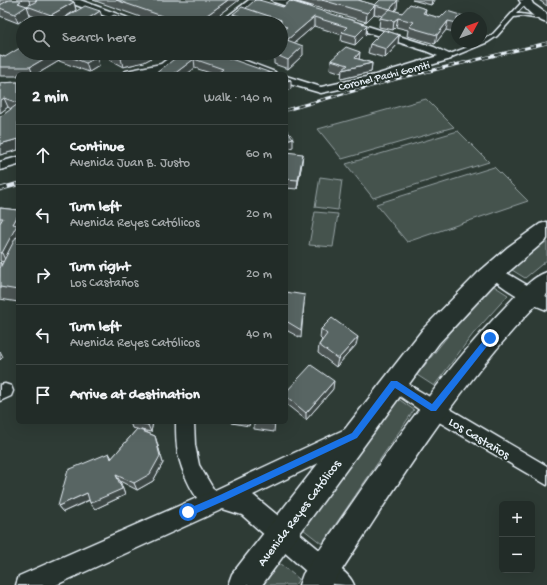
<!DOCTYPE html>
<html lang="en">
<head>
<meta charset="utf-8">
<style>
  body { margin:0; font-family:"Gochi Hand",sans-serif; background:#2a3430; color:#f1f3f6 }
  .controls { position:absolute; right:12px; bottom:12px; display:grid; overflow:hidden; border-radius:6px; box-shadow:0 4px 16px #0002 }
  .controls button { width:36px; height:36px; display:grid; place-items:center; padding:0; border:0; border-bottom:1px solid #3f4845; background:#222c28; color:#f1f3f6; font:20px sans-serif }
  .compass { position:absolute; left:451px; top:12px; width:36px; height:36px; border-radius:50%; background:#222c28; box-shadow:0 4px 16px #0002; rotate:49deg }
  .stop { position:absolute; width:12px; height:12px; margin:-9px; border:3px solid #1a73e8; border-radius:50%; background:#fff }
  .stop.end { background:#1a73e8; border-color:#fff; box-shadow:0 1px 4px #0008 }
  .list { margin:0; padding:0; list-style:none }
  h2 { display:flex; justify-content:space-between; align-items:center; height:52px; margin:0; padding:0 16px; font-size:17px }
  h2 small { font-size:13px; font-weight:400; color:#a2a7a8 }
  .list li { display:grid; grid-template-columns:26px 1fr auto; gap:12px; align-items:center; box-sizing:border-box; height:60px; padding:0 16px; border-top:1px solid #3f4845 }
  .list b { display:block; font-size:15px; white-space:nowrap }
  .list p { margin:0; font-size:13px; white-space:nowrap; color:#a2a7a8 }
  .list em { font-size:13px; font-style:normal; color:#a2a7a8 }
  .icon { flex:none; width:22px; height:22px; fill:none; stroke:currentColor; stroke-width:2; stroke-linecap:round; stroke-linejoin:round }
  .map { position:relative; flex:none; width:547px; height:585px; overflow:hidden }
  .search { position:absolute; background:#222c28; box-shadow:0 4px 16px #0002; left:16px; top:16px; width:272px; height:44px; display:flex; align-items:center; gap:10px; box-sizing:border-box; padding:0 14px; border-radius:22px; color:#a2a7a8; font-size:15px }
  .panel { position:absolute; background:#222c28; box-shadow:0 4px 16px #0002; left:16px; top:72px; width:272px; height:352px; border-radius:6px }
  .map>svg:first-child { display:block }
</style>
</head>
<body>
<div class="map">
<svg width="547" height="585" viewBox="0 0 547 585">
  <rect width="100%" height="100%" fill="#2e3b35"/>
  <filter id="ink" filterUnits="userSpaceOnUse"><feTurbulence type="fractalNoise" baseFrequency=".025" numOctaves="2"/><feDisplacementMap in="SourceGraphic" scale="8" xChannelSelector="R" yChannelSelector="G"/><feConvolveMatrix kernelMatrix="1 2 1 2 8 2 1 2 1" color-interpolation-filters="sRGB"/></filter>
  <g filter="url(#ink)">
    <!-- green -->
    <g fill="#45524e" stroke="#96a2a3">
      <polygon points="426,99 454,127 342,159 318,129"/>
      <polygon points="458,131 489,162 373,198 346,164"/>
      <polygon points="494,167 528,201 407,242 376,204"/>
      <polygon points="320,177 342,180 338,210 315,207"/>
      <polygon points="315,212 338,214 333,247 309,245"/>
      <polygon points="547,239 547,260 525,278 512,270"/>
      <polygon points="494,286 508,295 473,334 434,386 417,375 451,332"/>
      <polygon points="397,398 414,410 322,544 303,529"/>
      <polygon points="279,563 299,579 295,585 263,585"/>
    </g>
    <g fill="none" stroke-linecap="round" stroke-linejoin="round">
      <defs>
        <polygon id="service" points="523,1 527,2 516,14 521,14 547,18 547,20 521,16 514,17 497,36 488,42 449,58 445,58 445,56 481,42 493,34"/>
        <g id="minor">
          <polygon points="66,0 80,0 136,21 138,23 124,23 68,2"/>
          <polygon points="249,0 260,0 230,23 219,23"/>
          <polygon points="272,0 287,0 310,7 312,9 307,12 274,2"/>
          <polygon points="348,20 434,47 451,55 452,57 451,59 381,80 321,93 286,83 286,76 321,87 375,75 438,56 426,51 345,25 343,23 345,21"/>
          <polygon points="175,53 187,53 161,74 151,74 151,72 121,74 126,71 161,64"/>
          <polygon points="210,53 225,53 275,72 276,74 261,74 211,55"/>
          <polygon points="18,157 18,165 0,170 0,162"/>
          <path d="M495,266L547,297V310C532,305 495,285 488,272L490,268Z"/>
          <polygon points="394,376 547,466 547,485 427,415 388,388 386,383 388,378"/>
          <polygon points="5,384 11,386 13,391 11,396 0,401 0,385"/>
          <path d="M176,422H194L195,445L199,465L221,502L218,509L211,511C196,505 181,470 178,453C176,443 176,433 176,422Z"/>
          <path d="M324,560C336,565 349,573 354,585C337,585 322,585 314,570L317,563Z"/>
        </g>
        <g id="tertiary">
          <path d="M519,0H531L533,4L547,14V23C536,20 525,9 519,0Z"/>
          <polygon points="354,425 362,428 365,435 362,442 253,495 333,561 336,570 333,579 324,582 315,579 242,515 223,509 56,585 16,585 19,576 215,490"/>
        </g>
        <g id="primary">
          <polygon points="547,222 547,239 493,285 439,343 262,585 228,585 232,574 423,329 478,273 508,247 540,224"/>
          <path d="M547,272V294C461,379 398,484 332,585H299L303,574C367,483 428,387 506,306C518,294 531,277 547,272Z"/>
        </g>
      </defs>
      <!-- service casing -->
      <use href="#service" stroke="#e8f1f8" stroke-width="3"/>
      <!-- minor casing -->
      <use href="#minor" stroke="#e8f1f8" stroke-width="3"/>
      <!-- tertiary casing -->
      <use href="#tertiary" stroke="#e8f1f8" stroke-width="3"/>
      <!-- primary casing -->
      <use href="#primary" stroke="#e8f1f8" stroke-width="3"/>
      <!-- service -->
      <use href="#service" fill="#26332d" fill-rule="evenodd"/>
      <!-- minor -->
      <use href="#minor" fill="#26332d" fill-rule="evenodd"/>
      <!-- tertiary -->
      <use href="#tertiary" fill="#26332d" fill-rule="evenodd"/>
      <!-- primary -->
      <use href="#primary" fill="#26332d" fill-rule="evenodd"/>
      <defs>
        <polyline id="rail-far1" points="286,110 396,79 547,43"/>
        <polyline id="rail" points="0,189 18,184"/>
      </defs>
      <!-- rail-far1 casing -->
      <use href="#rail-far1" stroke="#e8f1f8" stroke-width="3"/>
      <!-- rail casing -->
      <use href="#rail" stroke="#e8f1f8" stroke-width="4.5"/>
      <!-- rail-far1 -->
      <use href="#rail-far1" stroke="#26332d" stroke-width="2" stroke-dasharray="6" stroke-linecap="butt"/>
      <!-- rail -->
      <use href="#rail" stroke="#26332d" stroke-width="3" stroke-dasharray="8" stroke-linecap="butt"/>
    </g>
    <!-- wall -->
    <g fill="#4d5755" stroke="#e8f1f8">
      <polygon points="0,0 69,0 74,2 76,10 61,20 103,20 98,23 38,23 42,20 30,15 27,8 30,15 18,23 0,16 0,5 1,4 0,4"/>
      <polygon points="93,0 178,0 230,7 209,23 157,23"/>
      <polygon points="292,0 361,0 361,1 375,5 374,14 366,22"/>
      <polygon points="412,0 435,0 431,5"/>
      <polygon points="539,0 547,0 547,6"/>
      <polygon points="375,5 397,8 395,11 402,13 426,9 425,14 440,18 457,18 457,33 446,30 435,44 407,36 408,30 396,27 393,30 379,27 380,18 382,16 374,14"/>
      <polygon points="283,7 367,25 366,34 355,45 341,41 342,35 314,26 294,43 303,55 288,69 274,64 274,54 281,53 281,23 227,23 233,19 233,14 245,9"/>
      <polygon points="399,35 398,44 385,58 368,53 370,44"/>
      <polygon points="57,53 87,53 97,57 99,66 89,72 59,61"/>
      <polygon points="108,53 161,53 144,62 123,67 110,60"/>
      <polygon points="182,53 274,74 213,74 195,68"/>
      <polygon points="243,53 266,53 259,58"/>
      <polygon points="0,55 5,57 59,61 37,74 18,74 18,76 0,76"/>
      <polygon points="359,59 372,63 371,72 341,79 342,73 330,69 331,60"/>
      <polygon points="18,82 18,150 0,155 11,109 8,107 0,113 0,83"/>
      <polygon points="286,152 302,163 297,189 286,188"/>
      <polygon points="0,208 18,210 18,302 0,299 0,262 2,265 4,262 0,261"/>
      <polygon points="286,296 304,303 301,338 286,330"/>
      <polygon points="321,329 356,345 336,367 318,353 319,345 322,340 320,338"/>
      <polygon points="333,389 306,420 286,404 286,392"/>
      <polygon points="130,422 153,422 151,432 141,430 155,436 163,463 153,481 137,490 120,481 125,495 95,509 90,500 63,512 58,506 109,453 112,458 137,429 132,428"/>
      <polygon points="232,422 250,422 249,426 232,423"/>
      <polygon points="254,422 275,422 274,432 254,429"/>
    </g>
    <!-- shaded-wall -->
    <g fill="#3e4745" stroke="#e8f1f8">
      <polygon points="22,0 29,0 30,6 27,6 30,15 18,23 15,14 18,3"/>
      <polygon points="228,0 239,0 230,7 209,23 196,23"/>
      <polygon points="398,0 397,8 388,18 390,9"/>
      <polygon points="432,0 435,0 431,5"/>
      <polygon points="74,2 76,10 56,23 51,15"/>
      <polygon points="375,5 374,14 366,22 367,13"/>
      <polygon points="100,11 103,20 98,23 81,23"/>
      <polygon points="314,17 314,26 287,49 287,40"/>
      <polygon points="398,18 396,27 393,30 394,21"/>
      <polygon points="61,20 62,23 57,23"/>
      <polygon points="448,21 446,30 435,44 437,35"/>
      <polygon points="367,25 366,34 355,45 356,36"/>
      <polygon points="399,35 398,44 385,58 386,49"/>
      <polygon points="303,46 303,55 288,69 288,60"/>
      <polygon points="360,52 359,61 355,58"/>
      <polygon points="54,53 57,53 59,61 37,74 33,74 30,67"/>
      <polygon points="142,53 161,53 144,62 123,67 121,58"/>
      <polygon points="259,53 266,53 259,58"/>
      <polygon points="97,57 99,66 89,72 86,63"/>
      <polygon points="194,59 195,68 187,74 174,74"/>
      <polygon points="372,63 371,72 341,79 342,70"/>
      <polygon points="291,80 291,89 286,91 286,81"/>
      <polygon points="4,98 8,107 0,113 0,101"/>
      <polygon points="293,138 293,147 286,149 286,140"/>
      <polygon points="18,139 18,150 0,155 0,144"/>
      <polygon points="303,154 302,163 297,189 298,180"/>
      <polygon points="18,215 18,240 6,262 2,253 13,224"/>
      <polygon points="0,262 4,269 0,277"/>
      <polygon points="358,337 356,345 336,367 338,359"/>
      <polygon points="0,351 3,357 0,360"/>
      <polygon points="334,381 333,389 306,420 306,413"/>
      <polygon points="149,422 153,422 151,432 148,425"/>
      <polygon points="155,436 163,463 153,481 137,490 134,483"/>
      <polygon points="116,475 120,481 125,495 95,509 90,503"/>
      <polygon points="87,493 91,499 63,512 58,506"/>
    </g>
    <!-- building -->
    <g fill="#596563" stroke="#e8f1f8">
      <polygon points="9,0 22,0 18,3 27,6 15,14 0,8 0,5"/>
      <polygon points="35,0 69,0 74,2 51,15 27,6 37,1"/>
      <polygon points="116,0 228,0 196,23 182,23"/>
      <polygon points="255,0 259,0 283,7 290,1 367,25 356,36 342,32 347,27 314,17 287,40 303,46 288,60 274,54 275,53 281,53 281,47 287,40 281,38 281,32 287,27 281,25 281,20 245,9"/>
      <polygon points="322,0 358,0 375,5 367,13"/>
      <polygon points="380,0 398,0 390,9 375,5"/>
      <polygon points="410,4 426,9 423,13 440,18 447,11 470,18 457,18 457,23 448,21 437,35 409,27 414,22 398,18 394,21 380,18 390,9 402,13"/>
      <polygon points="85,6 100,11 81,23 69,23 61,20"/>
      <polygon points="242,7 281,20 278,23 259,23 233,14"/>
      <polygon points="51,15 61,20 57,23 38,23"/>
      <polygon points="114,15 135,23 101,23"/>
      <polygon points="233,19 247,23 227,23"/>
      <polygon points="384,30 399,35 386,49 370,44"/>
      <polygon points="23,46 23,53 54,53 30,67 0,67 0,55 5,57"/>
      <polygon points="346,47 360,52 355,58 372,63 342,70 348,65 331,60"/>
      <polygon points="60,53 87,53 97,57 86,63"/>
      <polygon points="112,53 142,53 121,58"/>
      <polygon points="182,53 214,53 274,74 217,74 223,69 194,59 174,74 155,74"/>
      <polygon points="286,78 291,80 286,81"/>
      <polygon points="18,82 18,103 4,98 0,101 0,83"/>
      <polygon points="18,104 18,139 0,144 0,117"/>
      <polygon points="286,129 293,138 286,140"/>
      <polygon points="286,152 303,154 298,180 286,179"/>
      <polygon points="0,208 18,210 18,215 13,224 17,225 2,253 0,253 0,223 3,218 0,218"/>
      <polygon points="16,237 18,238 18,290 0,287 0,268"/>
      <polygon points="286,292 305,295 301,330 286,321"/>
      <polygon points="332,318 358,337 338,359 319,345 327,334 321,329"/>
      <polygon points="311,365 334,381 306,413 286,396 286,392"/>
      <polygon points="135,422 149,422 148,425"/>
      <polygon points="258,422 275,422 274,424"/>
      <polygon points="137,429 155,436 160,456 150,474 134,483 116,475 122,489 90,503 87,493 58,506 68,470 109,453 111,459"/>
    </g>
  </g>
  <!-- route -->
  <polygon fill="#1a73e8" points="490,335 492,336 492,340 436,411 431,411 395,388 357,438 226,500 188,517 185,515 184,512 185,510 220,495 352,433 391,381 397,381 432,404 487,336"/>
  <g text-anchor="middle" stroke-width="4" stroke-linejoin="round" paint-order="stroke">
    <!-- far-street labels -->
    <g font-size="11" fill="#e8f1f8" stroke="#26332d">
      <text transform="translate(384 75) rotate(-14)" y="4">Coronel Pachi Gorriti</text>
    </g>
    <!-- street labels -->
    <g font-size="13" fill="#e8f1f8" stroke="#26332d">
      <text transform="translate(480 437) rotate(31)" y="5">Los Castaños</text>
      <text transform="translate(298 512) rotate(-53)" y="5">Avenida Reyes Católicos</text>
    </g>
  </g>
</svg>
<div class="controls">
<button>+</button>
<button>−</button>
</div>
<svg class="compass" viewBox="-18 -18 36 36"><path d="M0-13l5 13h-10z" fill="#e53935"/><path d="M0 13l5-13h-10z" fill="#a2a7a8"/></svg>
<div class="stop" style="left:188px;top:512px"></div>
<div class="stop end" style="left:490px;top:338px"></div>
<div class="search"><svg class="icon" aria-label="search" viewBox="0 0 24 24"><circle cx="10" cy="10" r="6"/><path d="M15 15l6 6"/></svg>Search here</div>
<section class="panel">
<h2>2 min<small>Walk · 140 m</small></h2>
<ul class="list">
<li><svg class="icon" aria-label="ahead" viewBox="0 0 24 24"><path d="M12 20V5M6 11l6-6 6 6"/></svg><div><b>Continue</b><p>Avenida Juan B. Justo</p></div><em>60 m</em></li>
<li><svg class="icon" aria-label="left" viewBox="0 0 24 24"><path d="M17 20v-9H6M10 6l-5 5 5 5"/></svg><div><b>Turn left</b><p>Avenida Reyes Católicos</p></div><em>20 m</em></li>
<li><svg class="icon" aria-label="right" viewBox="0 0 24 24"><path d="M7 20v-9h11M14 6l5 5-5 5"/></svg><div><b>Turn right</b><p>Los Castaños</p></div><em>20 m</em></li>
<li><svg class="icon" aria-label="left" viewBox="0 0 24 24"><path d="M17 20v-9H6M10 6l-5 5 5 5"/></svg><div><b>Turn left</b><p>Avenida Reyes Católicos</p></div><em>40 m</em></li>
<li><svg class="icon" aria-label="arrive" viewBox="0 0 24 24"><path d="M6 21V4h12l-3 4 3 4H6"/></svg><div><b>Arrive at destination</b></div></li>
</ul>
</section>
</div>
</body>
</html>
